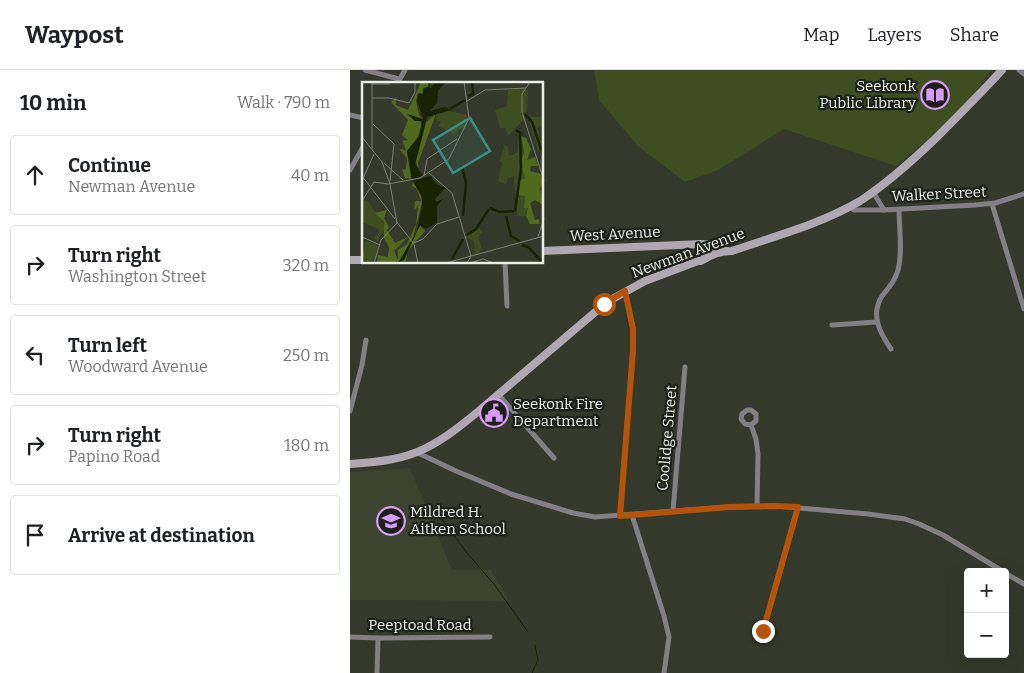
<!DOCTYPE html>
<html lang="en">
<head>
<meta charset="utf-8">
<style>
  body { margin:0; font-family:Bitter,serif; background:#f2f2f2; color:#202124 }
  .controls { position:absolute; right:15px; bottom:15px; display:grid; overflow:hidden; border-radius:5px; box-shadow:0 5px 20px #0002 }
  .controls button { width:45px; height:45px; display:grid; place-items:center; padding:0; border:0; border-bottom:1px solid #e0e0e0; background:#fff; color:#202124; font:25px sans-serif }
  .stop { position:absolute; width:15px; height:15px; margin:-11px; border:4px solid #b45309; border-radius:50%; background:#fff }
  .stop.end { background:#b45309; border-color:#fff; box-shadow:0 1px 5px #0008 }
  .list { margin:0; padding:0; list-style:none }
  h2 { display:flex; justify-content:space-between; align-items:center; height:65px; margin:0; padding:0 20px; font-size:21px }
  h2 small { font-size:16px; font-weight:400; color:#757577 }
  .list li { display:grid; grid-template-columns:32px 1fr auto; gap:15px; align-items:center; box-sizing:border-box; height:80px; margin:0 10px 10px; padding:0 10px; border:1px solid #e0e0e0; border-radius:5px }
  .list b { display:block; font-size:19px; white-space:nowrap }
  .list p { margin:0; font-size:16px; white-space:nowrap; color:#757577 }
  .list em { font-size:16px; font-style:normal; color:#757577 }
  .icon { flex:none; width:28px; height:28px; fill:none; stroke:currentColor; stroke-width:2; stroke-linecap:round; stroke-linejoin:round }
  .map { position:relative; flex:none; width:674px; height:603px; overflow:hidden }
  header { display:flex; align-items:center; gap:30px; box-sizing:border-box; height:70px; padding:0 25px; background:#fff; border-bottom:1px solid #e0e0e0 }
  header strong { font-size:24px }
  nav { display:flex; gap:28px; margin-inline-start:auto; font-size:18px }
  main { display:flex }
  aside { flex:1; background:#fff }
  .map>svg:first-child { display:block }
</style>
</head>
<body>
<header>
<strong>Waypost</strong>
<nav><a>Map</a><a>Layers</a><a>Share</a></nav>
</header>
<main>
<aside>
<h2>10 min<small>Walk · 790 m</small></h2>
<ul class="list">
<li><svg class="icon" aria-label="ahead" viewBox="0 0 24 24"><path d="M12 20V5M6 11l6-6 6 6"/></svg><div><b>Continue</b><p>Newman Avenue</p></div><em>40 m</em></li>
<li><svg class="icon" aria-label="right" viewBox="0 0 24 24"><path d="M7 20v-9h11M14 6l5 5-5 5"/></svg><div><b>Turn right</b><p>Washington Street</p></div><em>320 m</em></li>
<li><svg class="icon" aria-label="left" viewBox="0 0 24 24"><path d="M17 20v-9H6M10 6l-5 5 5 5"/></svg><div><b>Turn left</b><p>Woodward Avenue</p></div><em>250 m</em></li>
<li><svg class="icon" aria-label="right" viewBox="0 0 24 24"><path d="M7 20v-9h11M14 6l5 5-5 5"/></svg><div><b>Turn right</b><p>Papino Road</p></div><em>180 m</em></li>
<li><svg class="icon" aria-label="arrive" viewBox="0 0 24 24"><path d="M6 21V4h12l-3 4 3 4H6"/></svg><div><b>Arrive at destination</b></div></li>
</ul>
</aside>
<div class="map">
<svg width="674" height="603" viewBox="0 0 674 603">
  <rect width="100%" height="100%" fill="#34392b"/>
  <!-- built -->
  <polygon fill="#3c442f" points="60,398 102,500 141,500 159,531 0,530 0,402"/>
  <!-- green -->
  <polygon fill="#3e4e21" points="244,0 642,0 632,12 616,38 546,96 434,59 368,100 335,112 288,76 249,30"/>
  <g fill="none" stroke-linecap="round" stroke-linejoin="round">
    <!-- stream -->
    <g stroke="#162200" stroke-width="1">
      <polyline points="85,440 117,483 144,514 178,562"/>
      <polyline points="182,603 188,590 185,575"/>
    </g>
    <!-- street -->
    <g stroke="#847f86" stroke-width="5">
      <polyline points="15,0 49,9"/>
      <polyline points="669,0 674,4"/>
      <polyline points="47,14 55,0"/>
      <polyline points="0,45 14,48"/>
      <polyline points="0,100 14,75"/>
      <polyline points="523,122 534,140 625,135 645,133 674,124"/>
      <polyline points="642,134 674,239"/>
      <polyline points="499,136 504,140 534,140"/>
      <polyline points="155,192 157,236"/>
      <polyline points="482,255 527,252"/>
      <path d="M541,279C530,263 520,245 532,226C539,217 545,211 548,200C553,181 549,158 549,139"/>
      <polyline points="148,324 204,388"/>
      <polyline points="0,341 12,295 16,270"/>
      <polyline points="401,355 406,351 406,344 401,340 397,340 392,344 391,349 395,354 401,355 406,369 408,384 407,436"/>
      <polyline points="66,382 106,401 161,424 223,443 245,447 379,437 426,436 518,444 555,449 569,454 593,465 654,502"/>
      <polyline points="323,441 335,297"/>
      <polyline points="282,445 314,546 319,567 314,603"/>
      <polyline points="270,446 283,280 283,259 275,221"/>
      <polyline points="655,503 674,514"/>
      <polyline points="413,561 448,437"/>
      <polyline points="0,567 28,568 140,567"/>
      <polyline points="27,603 28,568"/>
    </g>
    <!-- secondary -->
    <g stroke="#afa8b3" stroke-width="8">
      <polyline points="352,174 362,175 376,181"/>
      <polyline points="192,181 352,174 356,188"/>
      <polyline points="0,190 14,190"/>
      <path d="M0,394C26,392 53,390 76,378C96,368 113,354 130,340L257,232L295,211L348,191H351C360,185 372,181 382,181C425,166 471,154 510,131C538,113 562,91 586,68C608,46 631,23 652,0"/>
    </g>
  </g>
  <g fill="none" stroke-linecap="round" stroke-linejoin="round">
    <!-- route -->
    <polyline stroke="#b45309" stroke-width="6" points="254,234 275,221 283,259 283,280 270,446 379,437 426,436 448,437 413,561"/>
  </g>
  <!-- icons -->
  <defs>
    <symbol id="library-ring" viewBox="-11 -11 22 22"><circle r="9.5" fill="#1d1f19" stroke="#d89bf8" stroke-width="1.5"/><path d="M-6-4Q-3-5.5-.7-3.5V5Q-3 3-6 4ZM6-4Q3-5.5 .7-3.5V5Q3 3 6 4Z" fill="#d89bf8"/></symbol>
    <symbol id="civic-ring" viewBox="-11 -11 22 22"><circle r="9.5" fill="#1d1f19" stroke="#d89bf8" stroke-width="1.5"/><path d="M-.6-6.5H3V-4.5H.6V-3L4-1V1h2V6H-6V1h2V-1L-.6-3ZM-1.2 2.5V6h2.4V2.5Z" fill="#d89bf8"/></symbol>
    <symbol id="school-ring" viewBox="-11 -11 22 22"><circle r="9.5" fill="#1d1f19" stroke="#d89bf8" stroke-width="1.5"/><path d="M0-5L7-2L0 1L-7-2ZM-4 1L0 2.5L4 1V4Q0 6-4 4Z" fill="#d89bf8"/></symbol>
  </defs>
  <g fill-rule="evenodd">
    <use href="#library-ring" x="569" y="9" width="32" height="32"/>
    <use href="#civic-ring" x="128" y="327" width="32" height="32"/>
    <use href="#school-ring" x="25" y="435" width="32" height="32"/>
  </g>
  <g text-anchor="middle" stroke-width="4.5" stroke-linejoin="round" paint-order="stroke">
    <!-- poi labels -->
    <g font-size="15" fill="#ecefe6" stroke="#1d1f19" text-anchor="start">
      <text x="566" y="21" text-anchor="end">Seekonk<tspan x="566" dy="17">Public Library</tspan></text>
      <text x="163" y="339">Seekonk Fire<tspan x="163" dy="17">Department</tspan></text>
      <text x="60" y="447">Mildred H.<tspan x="60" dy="17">Aitken School</tspan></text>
    </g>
    <!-- street labels -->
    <g font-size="15" fill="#ecefe6" stroke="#1d1f19">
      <text transform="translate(589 124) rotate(-3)" y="5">Walker Street</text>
      <text transform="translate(265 164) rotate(-3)" y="5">West Avenue</text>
      <text transform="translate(338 183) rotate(-20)" y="5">Newman Avenue</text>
      <text transform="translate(317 368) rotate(-85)" y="5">Coolidge Street</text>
      <text x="70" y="560">Peeptoad Road</text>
    </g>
  </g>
  <!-- overview -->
  <g transform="translate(12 12)">
    <rect width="181" height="181" fill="#34392b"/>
    <path d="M162,6L166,10L165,30L158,31L163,36L146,54L143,46H138L133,28L145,24L146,8ZM88,29L105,33L104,46L97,47L93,53L76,44L79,39H75L74,32ZM165,32L167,35H181V45L176,46L181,73L176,69ZM157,55L162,71L158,81L163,96L181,100V105L178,106L181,114L166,117L164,134H155L152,94L146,96L144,102L136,99L140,80H137L142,66L141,62L146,65L147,73H151L155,70ZM5,118L24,145L16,159L11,156L17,151L16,147L0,140V119ZM116,145L121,151L116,154L121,170L118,166L117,172H113L112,159L103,155ZM4,159L16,163L13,177L3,181L0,175Z" fill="#3e4e21"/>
    <path d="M59,0H66L67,4L61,6L60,13L56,11L54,19L57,33L61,37L58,38L60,45L52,64L45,68L49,97L43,96L40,88L44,87L45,76L37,67L44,68L40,59L46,58L40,53L46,38L29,20L34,15V23L46,28ZM74,32L56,81L57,88L54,80L64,40ZM159,54L164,56L169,67L165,78L173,75L176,84H169L168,89L179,92L181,100L178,106L181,123L173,118L168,121L173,138L177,137L178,142H168L164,134L166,126H162L163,114L157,113L156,100L163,96L158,81L162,71ZM51,100L59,113L60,121L51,156L58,144L63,149L45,170L44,179L15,181L16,173L26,175L27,165L22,156V140L13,131L25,128L22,136L27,145L25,148L33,161L46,155L32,169L36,178V168L45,162L54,142L56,124L52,128L53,119H59L55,107L50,104Z" fill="#51691d"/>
    <path d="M66,0H68V6L74,0L83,1L76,9L75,21L68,29L83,25L89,28L65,35L53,82L61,94L50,97L45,69L57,54L60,39H53L45,32L61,37L55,18L57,11L61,12V7L67,5ZM69,94L74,102L83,106L73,117L74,120L81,117L75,124V140L64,147L58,143L42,178L36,181L55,149L60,124V115L51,99Z" fill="#162200"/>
    <path fill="none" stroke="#162200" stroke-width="2.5" d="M106,14L111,12L110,0M88,27L103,18M163,32L170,40L181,73M100,84L104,101M128,126L137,130L152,129M153,129L159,87L158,51L154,48M101,134L104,101M144,134L149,154L158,159M105,153L114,147L127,127M160,163L166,165L181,181M90,177L101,157"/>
    <path fill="none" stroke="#7e8276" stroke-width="1" d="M168,0L160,12V30L182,99M10,2H28M10,16H27L47,21L53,10V0M105,19L123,8L164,6M11,42L32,62L28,99M0,55L20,80L28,102L35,141M10,67V0M22,81L41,98M67,91L90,111L109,174L105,181M0,94L33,137M62,94L65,77L95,57M0,99L12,72M0,119L12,100L26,102L58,96L87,77L107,36L102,0M34,139L52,162L56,181M0,155L18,163M176,155L182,136M52,161L61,157L75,142L97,135M12,181L19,158L35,141M84,181L182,154M108,181L121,177L132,181"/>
    <path fill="#3b8e86" fill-opacity="0.15" stroke="#3b8e86" stroke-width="2.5" d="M108,36L128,69L91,91L71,58Z"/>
    <rect width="181" height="181" fill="none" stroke="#ecefe6" stroke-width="2.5"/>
  </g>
</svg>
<div class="controls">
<button>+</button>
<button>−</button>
</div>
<div class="stop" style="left:254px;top:234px"></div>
<div class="stop end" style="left:413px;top:561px"></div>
</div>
</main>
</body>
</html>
